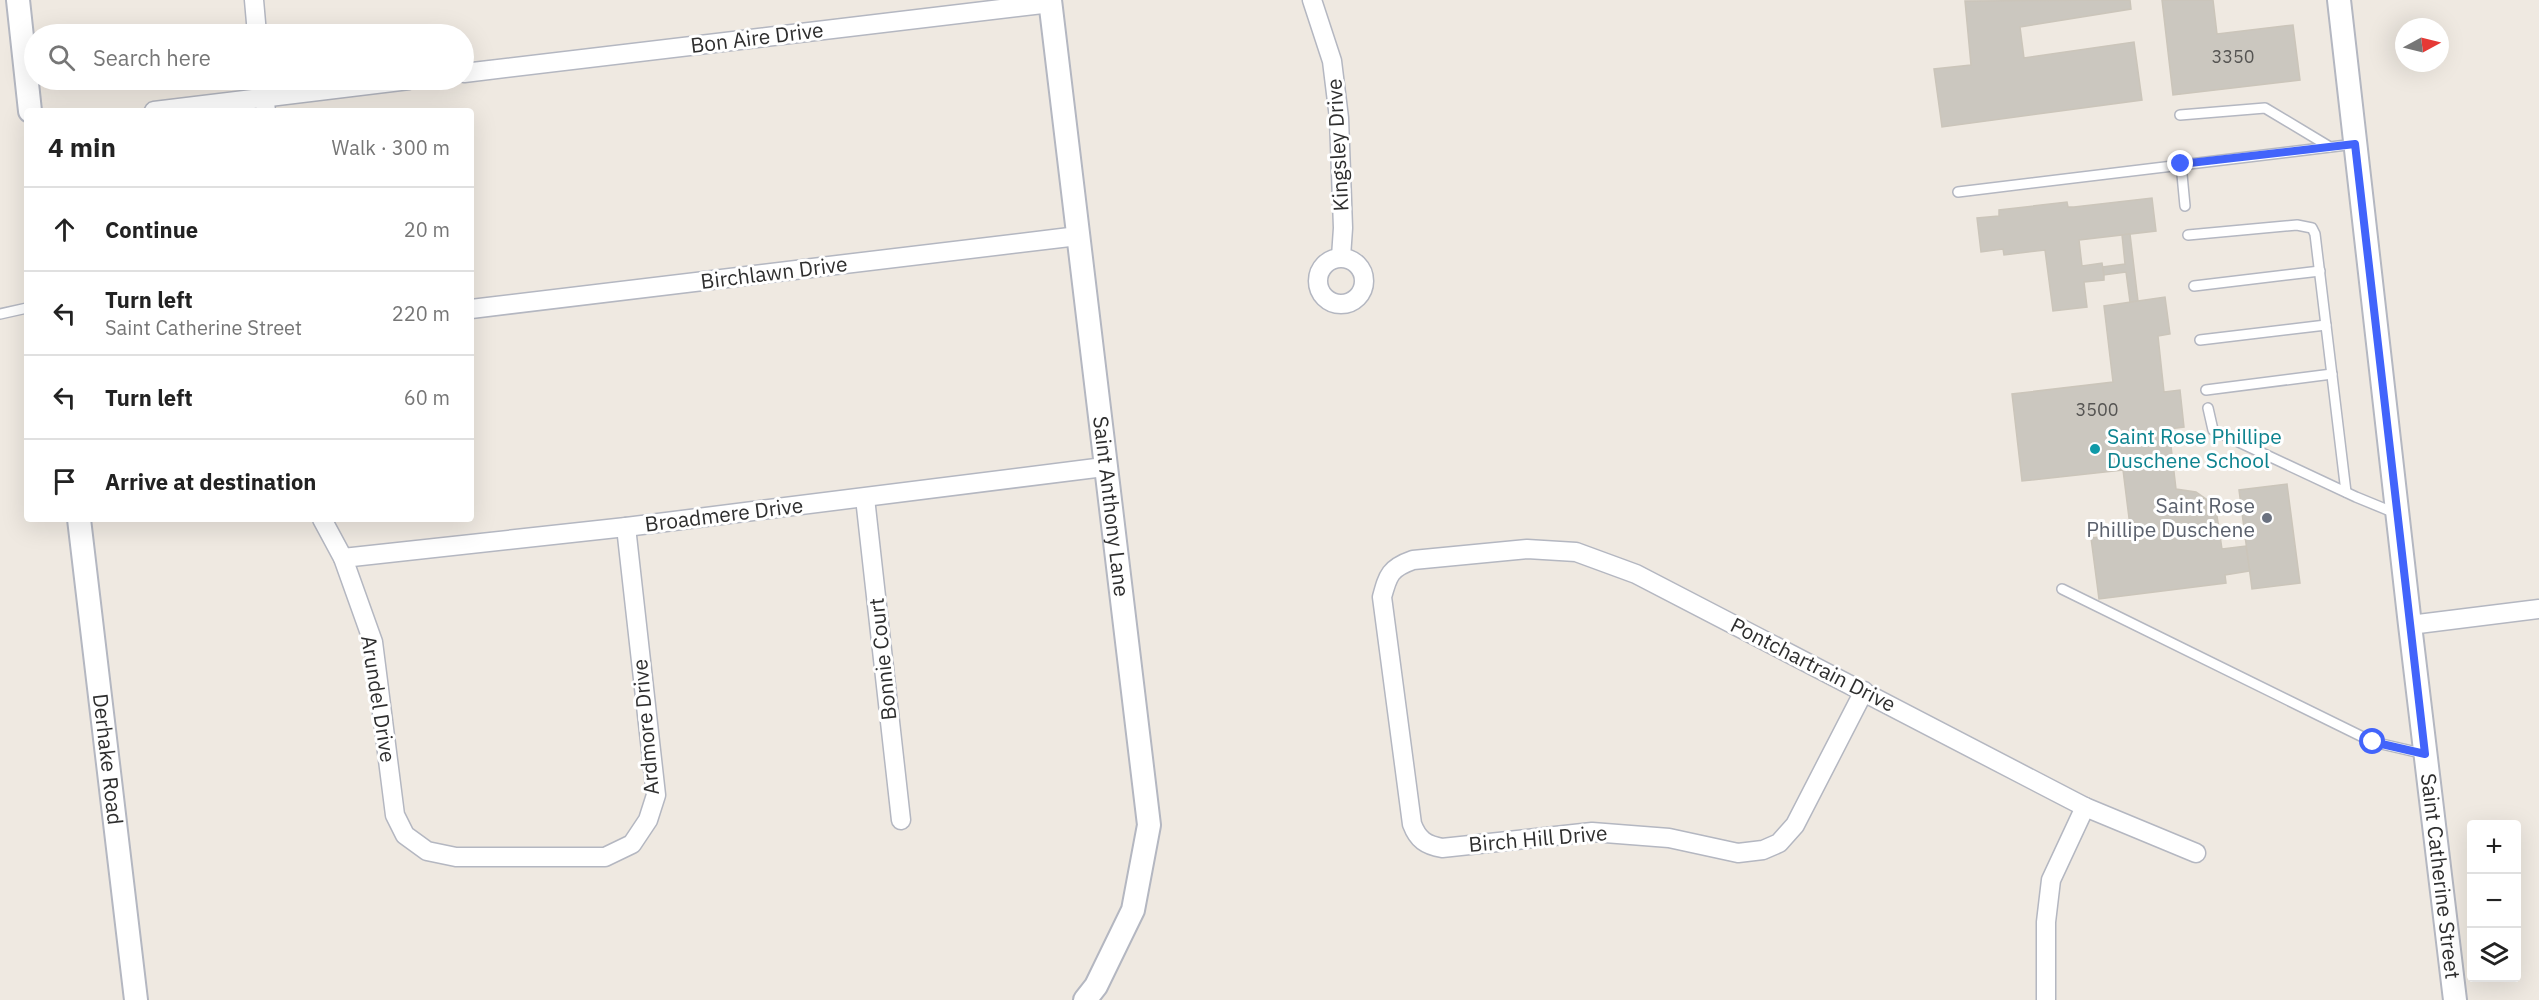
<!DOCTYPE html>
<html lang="en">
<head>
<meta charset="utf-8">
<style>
  body { margin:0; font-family:"IBM Plex Sans",sans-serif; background:#f6f6f6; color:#222 }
  .controls { position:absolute; right:18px; bottom:18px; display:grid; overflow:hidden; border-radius:6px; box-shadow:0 6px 24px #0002 }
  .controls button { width:54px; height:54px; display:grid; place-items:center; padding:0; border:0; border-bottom:2px solid #e0e0e0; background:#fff; color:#222; font:30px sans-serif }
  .compass { position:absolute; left:2395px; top:18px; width:54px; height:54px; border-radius:50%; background:#fff; box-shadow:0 6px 24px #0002; rotate:83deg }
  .stop { position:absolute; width:18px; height:18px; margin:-14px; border:4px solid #4264fb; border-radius:50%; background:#fff }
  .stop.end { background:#4264fb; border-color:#fff; box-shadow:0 2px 6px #0008 }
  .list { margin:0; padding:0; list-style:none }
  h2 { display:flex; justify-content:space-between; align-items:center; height:78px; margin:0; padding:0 24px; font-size:26px }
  h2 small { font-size:20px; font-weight:400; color:#767676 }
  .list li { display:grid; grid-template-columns:39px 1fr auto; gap:18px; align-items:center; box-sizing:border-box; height:84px; padding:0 24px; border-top:2px solid #e0e0e0 }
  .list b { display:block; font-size:22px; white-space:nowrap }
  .list p { margin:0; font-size:20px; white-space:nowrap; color:#767676 }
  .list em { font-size:20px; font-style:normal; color:#767676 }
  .icon { flex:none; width:33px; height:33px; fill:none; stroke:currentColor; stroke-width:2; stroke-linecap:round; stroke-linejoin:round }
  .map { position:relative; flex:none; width:2539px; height:1000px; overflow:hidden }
  .search { position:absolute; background:#fff; box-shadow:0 6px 24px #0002; left:24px; top:24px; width:450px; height:66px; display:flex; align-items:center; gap:15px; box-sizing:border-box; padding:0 21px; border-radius:33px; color:#767676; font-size:22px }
  .panel { position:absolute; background:#fff; box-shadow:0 6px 24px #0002; left:24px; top:108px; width:450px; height:414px; border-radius:6px }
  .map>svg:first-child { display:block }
</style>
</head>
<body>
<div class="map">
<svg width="2539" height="1000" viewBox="0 0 2539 1000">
  <rect width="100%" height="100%" fill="#efe9e1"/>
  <!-- building -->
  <g fill="#cbc7bf" stroke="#cbc5ba" stroke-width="1.5">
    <polygon points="2130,0 2131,9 2020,27 2024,58 2134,42 2142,100 1942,127 1934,69 1971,65 1965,1"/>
    <polygon points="2162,0 2213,0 2217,34 2293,25 2300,80 2173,95"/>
    <polygon points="2152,198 2156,231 2079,240 2082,266 2102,263 2104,275 2104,280 2084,282 2087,307 2053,311 2045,250 2004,255 2003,249 1981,252 1977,218 1999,216 1999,210 2067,202 2068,207 2074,207"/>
    <polygon points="2130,234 2138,301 2130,302 2126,272 2104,275 2103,267 2125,264 2122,235"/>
    <polygon points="2165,297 2170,334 2158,336 2164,392 2180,390 2184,427 2169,429 2176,489 2196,492 2209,501 2217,516 2222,549 2246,546 2250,571 2225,575 2226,583 2099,599 2091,538 2131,534 2123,470 2022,481 2012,394 2113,382 2104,306"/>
    <polygon points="2287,484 2300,583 2252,589 2239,490"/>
  </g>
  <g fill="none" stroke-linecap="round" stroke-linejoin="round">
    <defs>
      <g id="service">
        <polyline points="2180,115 2265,108 2330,147"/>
        <polyline points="2181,164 2185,206"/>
        <polyline points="1958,192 2355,144"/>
        <polyline points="2188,235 2297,225 2312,228 2315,234 2346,492"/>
        <polyline points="2194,286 2320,271"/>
        <polyline points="0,314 27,308"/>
        <polyline points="2200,340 2326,325"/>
        <polyline points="2206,390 2332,374"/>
        <polyline points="2208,408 2213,430 2356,497 2395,513"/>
        <polyline points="2062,589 2373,742 2425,754"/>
      </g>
      <g id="minor">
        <polyline points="254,0 257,34"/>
        <polyline points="1312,0 1332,61 1339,118 1343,228 1341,257"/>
        <polyline points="464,73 1051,3"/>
        <polyline points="262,80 266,111"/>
        <polyline points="154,111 409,80"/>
        <circle cx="1341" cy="281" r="23"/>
        <polyline points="471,309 1078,236"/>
        <polyline points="865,498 901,820"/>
        <polyline points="322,519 343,558 373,642 395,815 405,835 427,851 456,857 605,857 632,844 648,820 656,795 626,527"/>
        <polyline points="343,558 626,527 1104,467"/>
        <polyline points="2410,625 2539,609"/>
        <path d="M1864,691L1795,825L1779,843L1763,850L1738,853L1669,838L1592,832L1442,848C1426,845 1418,840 1412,824L1382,597C1388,575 1390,568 1413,560L1527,549L1576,552L1636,574L2085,807L2196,853"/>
        <polyline points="2046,1000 2046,922 2051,880 2085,807"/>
      </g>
      <g id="tertiary">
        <polyline points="18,0 30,111"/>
        <path id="s1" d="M1050,0L1149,825L1133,910L1096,986L1085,1000"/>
        <path id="s2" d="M2339,0L2410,625L2455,1000"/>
        <path id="s3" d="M79,519L136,1000"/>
      </g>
    </defs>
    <!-- service casing -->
    <use href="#service" stroke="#b4b7c1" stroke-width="12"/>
    <!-- minor casing -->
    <use href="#minor" stroke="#b4b7c1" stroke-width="21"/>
    <!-- tertiary casing -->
    <use href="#tertiary" stroke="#b4b7c1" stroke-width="26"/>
    <!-- service -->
    <use href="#service" stroke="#fff" stroke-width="9"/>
    <!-- minor -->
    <use href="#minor" stroke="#fff" stroke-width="18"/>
    <!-- tertiary -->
    <use href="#tertiary" stroke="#fff" stroke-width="22"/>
  </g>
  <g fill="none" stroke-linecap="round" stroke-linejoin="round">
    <!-- route -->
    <polyline stroke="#4264fb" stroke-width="8" points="2181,164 2355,144 2425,754 2373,742"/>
  </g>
  <!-- markers -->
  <circle fill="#0f9aa8" stroke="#fff" stroke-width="2" cx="2095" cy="449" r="6"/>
  <circle fill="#6b7280" stroke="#fff" stroke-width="2" cx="2267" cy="518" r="6"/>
  <g text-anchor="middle" stroke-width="6" stroke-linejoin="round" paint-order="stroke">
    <!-- number labels -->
    <g font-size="18" fill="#555452">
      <text x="2233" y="63">3350</text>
      <text x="2097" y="416">3500</text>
    </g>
    <!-- street labels -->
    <g font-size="21" fill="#2e2e2e" stroke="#fff">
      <text transform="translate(757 38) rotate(-7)" y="7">Bon Aire Drive</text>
      <text transform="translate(1338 145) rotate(-93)" y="7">Kingsley Drive</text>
      <text transform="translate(774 273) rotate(-7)" y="7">Birchlawn Drive</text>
      <text dy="7" stroke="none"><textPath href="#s1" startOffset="510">Saint Anthony Lane</textPath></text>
      <text transform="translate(724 515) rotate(-7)" y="7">Broadmere Drive</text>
      <text transform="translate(883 659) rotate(-96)" y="7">Bonnie Court</text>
      <text transform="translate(1813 665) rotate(27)" y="7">Pontchartrain Drive</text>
      <text transform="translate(378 699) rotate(81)" y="7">Arundel Drive</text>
      <text transform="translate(646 727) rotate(-95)" y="7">Ardmore Drive</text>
      <text dy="7" stroke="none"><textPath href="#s3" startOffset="242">Derhake Road</textPath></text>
      <text transform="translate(1538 839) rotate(-5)" y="7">Birch Hill Drive</text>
      <text dy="7" stroke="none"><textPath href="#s2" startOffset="882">Saint Catherine Street</textPath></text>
    </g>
    <!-- culture labels -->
    <g font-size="21" fill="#0d838f" stroke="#fff" text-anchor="start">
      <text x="2107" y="444">Saint Rose Phillipe<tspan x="2107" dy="24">Duschene School</tspan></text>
    </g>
    <!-- worship labels -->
    <g font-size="21" fill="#5b616d" stroke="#fff" text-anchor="end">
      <text x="2255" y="513">Saint Rose<tspan x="2255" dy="24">Phillipe Duschene</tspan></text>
    </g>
  </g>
</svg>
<div class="controls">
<button>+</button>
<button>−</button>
<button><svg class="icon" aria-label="layers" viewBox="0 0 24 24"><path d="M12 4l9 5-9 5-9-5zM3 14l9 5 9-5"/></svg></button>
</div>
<svg class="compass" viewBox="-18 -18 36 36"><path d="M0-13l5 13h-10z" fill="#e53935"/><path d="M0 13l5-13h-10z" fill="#767676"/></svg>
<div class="stop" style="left:2373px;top:742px"></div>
<div class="stop end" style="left:2181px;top:164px"></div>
<div class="search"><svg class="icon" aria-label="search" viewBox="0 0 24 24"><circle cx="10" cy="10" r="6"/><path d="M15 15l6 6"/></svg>Search here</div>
<section class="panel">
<h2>4 min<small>Walk · 300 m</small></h2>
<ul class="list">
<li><svg class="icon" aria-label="ahead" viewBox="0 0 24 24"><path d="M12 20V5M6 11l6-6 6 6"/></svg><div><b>Continue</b></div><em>20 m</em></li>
<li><svg class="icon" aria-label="left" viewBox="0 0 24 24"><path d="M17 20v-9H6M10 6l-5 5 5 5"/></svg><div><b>Turn left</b><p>Saint Catherine Street</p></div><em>220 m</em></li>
<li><svg class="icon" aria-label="left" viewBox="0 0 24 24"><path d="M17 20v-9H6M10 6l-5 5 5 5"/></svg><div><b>Turn left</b></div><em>60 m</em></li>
<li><svg class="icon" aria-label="arrive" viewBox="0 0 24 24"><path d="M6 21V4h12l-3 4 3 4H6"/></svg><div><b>Arrive at destination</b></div></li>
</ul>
</section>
</div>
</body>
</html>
